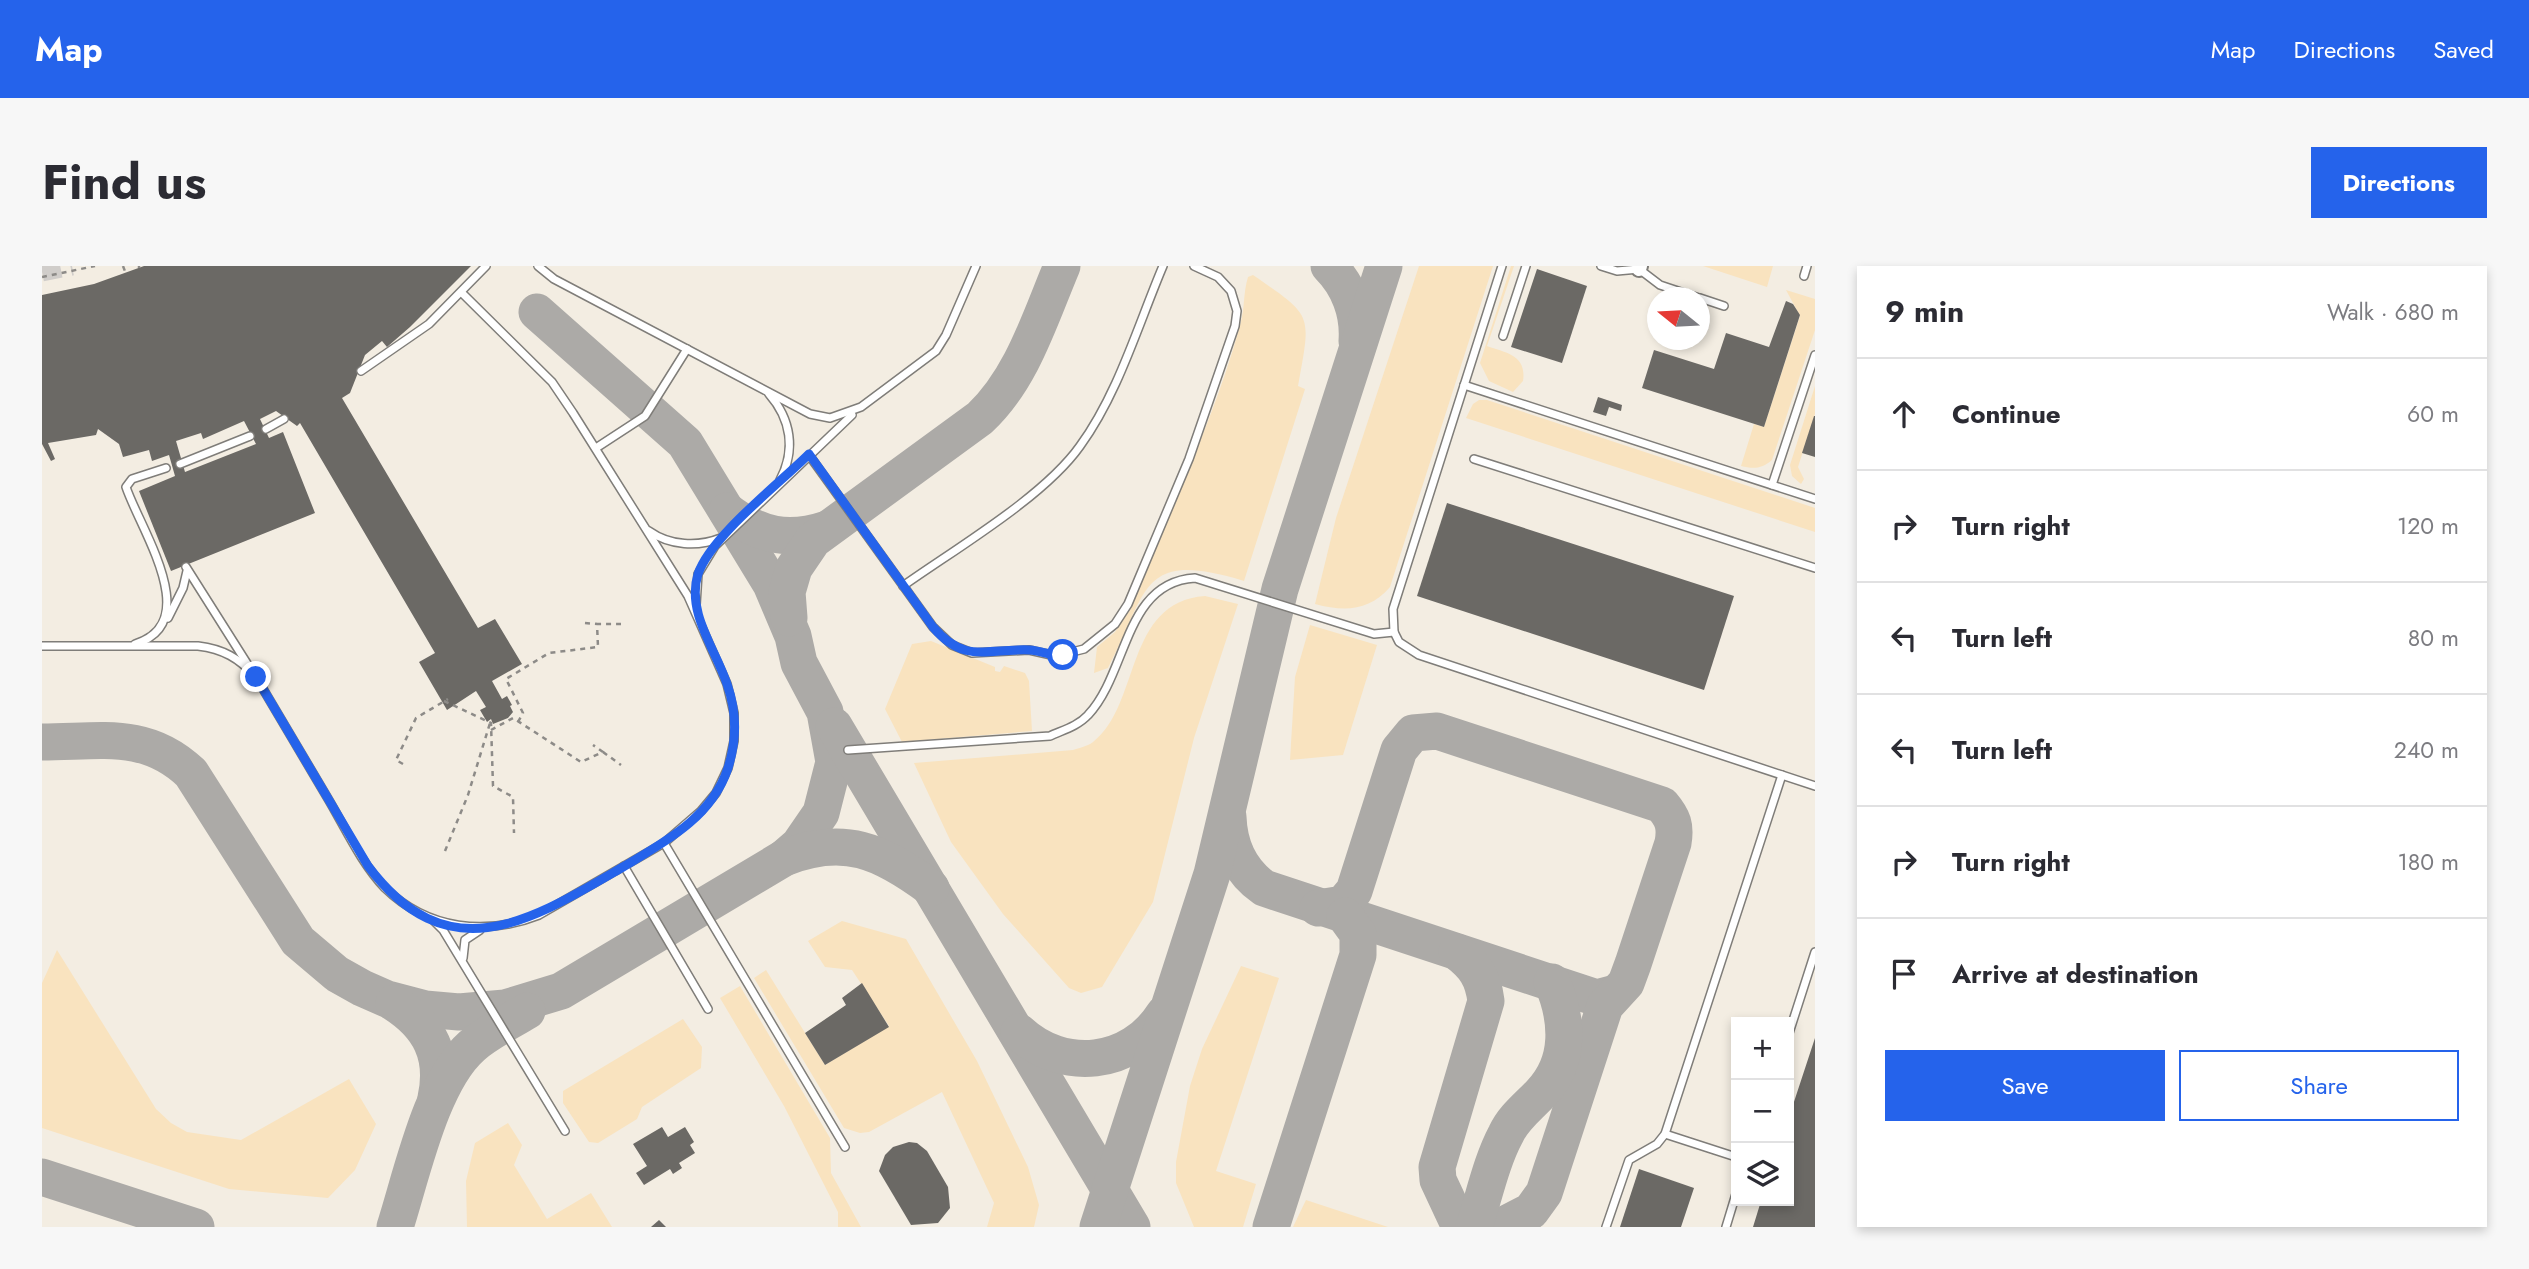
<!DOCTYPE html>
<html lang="en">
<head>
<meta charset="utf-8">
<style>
  body { margin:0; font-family:Jost,sans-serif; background:#f7f7f7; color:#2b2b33 }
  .controls { position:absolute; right:21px; bottom:21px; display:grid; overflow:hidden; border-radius:0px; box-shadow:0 4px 10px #0003 }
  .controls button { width:63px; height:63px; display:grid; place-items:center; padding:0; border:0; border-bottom:2px solid #e1e1e2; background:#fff; color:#2b2b33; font:35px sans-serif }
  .compass { position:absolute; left:1605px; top:21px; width:63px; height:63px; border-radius:50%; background:#fff; box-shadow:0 4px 10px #0003; rotate:288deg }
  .stop { position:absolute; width:21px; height:21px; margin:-16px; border:5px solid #2563eb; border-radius:50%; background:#fff }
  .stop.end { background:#2563eb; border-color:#fff; box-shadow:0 2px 7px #0008 }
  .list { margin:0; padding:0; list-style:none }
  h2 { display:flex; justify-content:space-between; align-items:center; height:91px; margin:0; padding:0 28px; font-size:30px }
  h2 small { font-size:23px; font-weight:400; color:#7c7c81 }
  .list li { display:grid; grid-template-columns:46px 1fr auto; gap:21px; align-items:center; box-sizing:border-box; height:112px; padding:0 28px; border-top:2px solid #e1e1e2 }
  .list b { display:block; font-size:26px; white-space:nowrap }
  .list em { font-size:23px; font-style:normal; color:#7c7c81 }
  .actions { display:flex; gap:14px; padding:21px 28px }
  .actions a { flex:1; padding:16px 0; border:2px solid #2563eb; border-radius:0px; text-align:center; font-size:24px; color:#2563eb }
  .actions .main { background:#2563eb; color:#fff }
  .icon { flex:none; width:38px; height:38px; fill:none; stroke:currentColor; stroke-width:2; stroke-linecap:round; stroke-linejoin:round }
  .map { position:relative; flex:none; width:1773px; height:961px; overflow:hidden; border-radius:0px }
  header { display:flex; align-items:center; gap:42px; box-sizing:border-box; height:98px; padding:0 35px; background:#2563eb; color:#fff }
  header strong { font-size:33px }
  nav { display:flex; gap:38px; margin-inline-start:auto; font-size:24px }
  .intro { display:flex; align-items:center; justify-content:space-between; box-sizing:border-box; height:168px; padding:0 42px }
  h1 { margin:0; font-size:49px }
  .button { padding:18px 32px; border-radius:0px; background:#2563eb; color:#fff; font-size:24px; font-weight:700 }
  main { display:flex; gap:42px; padding:0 42px }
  aside { flex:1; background:#fff; border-radius:0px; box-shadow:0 4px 10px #0003 }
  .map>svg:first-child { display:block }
</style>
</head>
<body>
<header>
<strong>Map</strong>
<nav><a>Map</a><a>Directions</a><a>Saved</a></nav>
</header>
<div class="intro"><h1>Find us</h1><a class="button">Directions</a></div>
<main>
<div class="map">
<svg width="1773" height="961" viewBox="0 0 1773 961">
  <rect width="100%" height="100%" fill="#fbf8f4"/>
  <!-- built -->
  <path fill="#f3ede2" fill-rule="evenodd" d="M0,0H1773V961H0ZM1616,32H1658V74H1616ZM1694,756H1747V935H1694Z"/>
  <!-- green -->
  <g fill="#f9e3bf">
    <path d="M1377,0H1451L1348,321C1327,345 1303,346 1273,338L1294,252Z"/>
    <path d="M1469,0H1472L1445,80C1464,87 1485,89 1481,115L1471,126L1447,115L1438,97Z"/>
    <polygon points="1661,0 1731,0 1725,21"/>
    <path d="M1211,9C1272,51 1269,47 1256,120L1263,123L1202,315C1097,283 1107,324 1066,402L1052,407L1055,381L1073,366L1088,344C1124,249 1172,157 1198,59C1203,43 1201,27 1206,11Z"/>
    <path d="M1744,24L1773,33V64L1730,194C1720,203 1711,203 1699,200L1712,158L1722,161L1758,50Z"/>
    <polygon points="1773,120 1773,148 1756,201 1762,213 1759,218 1750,210 1748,199"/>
    <polygon points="1437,134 1445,134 1773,242 1773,266 1424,152 1431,138"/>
    <path d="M1163,330L1196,338L1152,472L1111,636L1060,721L1039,727L1027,722L961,648L909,576L872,497L1031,484C1037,482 1046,480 1051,476C1099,439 1082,336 1163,330Z"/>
    <polygon points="1268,359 1335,379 1301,489 1248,494 1253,411"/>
    <polygon points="889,375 953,401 953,405 958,406 962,400 983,407 987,415 990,465 860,476 843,443 870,378"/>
    <polygon points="800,655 864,673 935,795 986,901 997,939 992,961 945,961 952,937 900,826 827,866 818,867 802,862 712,712 724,704 783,799 847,760 810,704 783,701 766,675"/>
    <polygon points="15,684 114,843 129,857 145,866 199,874 307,813 334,858 313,904 286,932 187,923 0,862 0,717"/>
    <polygon points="1199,700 1237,712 1174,905 1214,918 1201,961 1152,961 1134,917 1134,896 1148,820 1160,783"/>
    <polygon points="698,720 788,872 789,907 819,961 796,961 796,946 742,840 678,732"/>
    <polygon points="641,753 660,781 659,802 600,841 595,853 556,877 547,876 521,837 521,825"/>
    <polygon points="466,857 480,879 472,899 505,953 549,927 570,961 425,961 424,915 433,877"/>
    <polygon points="1264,934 1346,961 1251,961"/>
  </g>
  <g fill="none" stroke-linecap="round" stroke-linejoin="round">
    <!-- taxiway -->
    <g stroke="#acaaa7" stroke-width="37">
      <path d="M1287,0C1307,20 1317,47 1315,75"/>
      <polyline points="495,46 643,177 729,318 751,370 757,397 783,446 792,496 779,547 757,579 742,592"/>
      <path d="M685,245C718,270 746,276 785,263"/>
      <path d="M747,352L745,326L752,302L771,274L938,152C980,113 998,52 1020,0"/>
      <polyline points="792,460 1090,961"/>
      <path d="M0,476C58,476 104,464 149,507L256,675L295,708L320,722L345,733L383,743L417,746L463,742L519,725L742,592C802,568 839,585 889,622"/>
      <path d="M1186,551C1187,580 1198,605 1222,622L1555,732L1574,727"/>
      <path d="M1276,642L1301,638L1312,625L1357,484L1371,467L1395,465L1620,539C1631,552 1634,560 1631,577L1591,698L1584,717L1563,740L1502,927L1489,945L1458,961"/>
      <path d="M1415,686C1433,700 1441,711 1444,735L1395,901L1396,914L1418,961"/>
      <path d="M352,737C388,760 403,790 394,832"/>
      <path d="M977,766C1021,807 1089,800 1122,748"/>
      <polyline points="0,911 154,961"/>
      <path d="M353,961C370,908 389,816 430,780C446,766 467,756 485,745"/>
      <polyline points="1056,961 1170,608 1238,323 1342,0"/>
      <polyline points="1229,961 1316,689 1316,668 1303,650"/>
      <path d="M1432,961C1442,931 1449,896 1464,868C1472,851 1486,841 1499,827C1529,796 1526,753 1510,716"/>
    </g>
  </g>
  <!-- building -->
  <g fill="#6b6965" fill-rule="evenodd">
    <path d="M102,0H429L368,61L345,81L340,75L323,89L308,127L300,132L436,362L453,353L480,398L450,415L460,433L465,430L470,439L468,440L471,446L466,452L451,458L449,453L445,456L438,444L444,441L434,425L405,444L377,396L393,387L258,157L255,160L234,145L218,153L227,172L241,166L273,247L129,305L97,225L133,210L127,189L110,195L107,184L81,191L77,178L56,163L54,169L6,177L13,193L9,195L0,178V29L52,18ZM202,155L214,178L143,206L134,175L159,167L161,173Z"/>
    <polygon points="1495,3 1545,20 1520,97 1469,81"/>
    <polygon points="1744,35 1751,38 1758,49 1722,161 1600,122 1612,84 1672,103 1684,67 1727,81"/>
    <polygon points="1556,131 1580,139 1579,145 1567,141 1564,150 1551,146"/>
    <polygon points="1772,150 1773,150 1773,191 1760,187"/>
    <polygon points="1405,237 1692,330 1662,424 1375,330"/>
    <polygon points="820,717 847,761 783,799 763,767 804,739 800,732"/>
    <polygon points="1773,772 1773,961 1711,961 1719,935 1747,935 1747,851"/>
    <polygon points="620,861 626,871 643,861 652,876 648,879 653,887 637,897 640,902 631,908 628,903 602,919 594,907 605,900 591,878"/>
    <polygon points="867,876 875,877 885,885 906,921 908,942 896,957 869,959 837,905 843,889 851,881"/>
    <polygon points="1597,903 1652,922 1639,961 1578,961"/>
    <polygon points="617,954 624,961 609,961"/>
  </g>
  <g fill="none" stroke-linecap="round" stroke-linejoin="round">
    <!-- secondary-tunnel -->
    <polyline stroke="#d0cdca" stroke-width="19" stroke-dasharray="19 10" stroke-linecap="butt" points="0,6 30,0"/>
    <defs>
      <g id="service">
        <polyline points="496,0 512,13 768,148 788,152 819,141 894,85 904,69 934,0"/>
        <polyline points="1559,0 1575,5 1597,3 1618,19 1657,32"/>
        <polyline points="1762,10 1765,0"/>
        <polyline points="1658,32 1682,40"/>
        <polyline points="1461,70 1484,0"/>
        <polyline points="319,105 387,58 444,0"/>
        <polyline points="1422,119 1773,233"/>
        <path d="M727,128C749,153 754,184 738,214"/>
        <polyline points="224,163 242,153"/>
        <polyline points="554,182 603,150 645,83"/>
        <polyline points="767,189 891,361 910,379 930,387 987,384 1014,390 1042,383 1073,358 1086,338 1147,193 1193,60 1195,45 1189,25 1176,11 1152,0"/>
        <polyline points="1432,193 1773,302"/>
        <polyline points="138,198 208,170"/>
        <polyline points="1730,219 1773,89"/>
        <path d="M607,265C628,280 656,281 679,272"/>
        <polyline points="144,301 206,399"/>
        <path d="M861,320C913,283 1002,231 1038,180C1076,128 1096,59 1121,0"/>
        <polyline points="654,339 656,308 673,280 810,149"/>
        <polyline points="126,352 141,322 145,305"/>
        <polyline points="1352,366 1351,343 1460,0"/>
        <path d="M93,378C163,357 98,263 84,221L90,213L124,202"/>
        <path d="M0,380H156C181,383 197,392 214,411C238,451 261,491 285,531C303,561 319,597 343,622C386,664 444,670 497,649L622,577L659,545L674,527L686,502L692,475V447L685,418L646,330L531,147L510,116L420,27"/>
        <path d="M806,484L1008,470C1021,464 1036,460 1046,449C1086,407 1082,316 1153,312L1332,368L1352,366L1357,376L1377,389L1773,520"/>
        <polyline points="622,577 803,881"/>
        <polyline points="582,600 666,743"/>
        <polyline points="392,655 401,664 523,865"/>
        <polyline points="421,692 423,674 438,664"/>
        <polyline points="1747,767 1773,686"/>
        <polyline points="1623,868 1694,891"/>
        <polyline points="1564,961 1587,894 1615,878 1623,868 1740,509"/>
        <polyline points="1684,961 1694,928"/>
      </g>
      <polyline id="minor" points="1597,3 1598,0"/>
    </defs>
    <!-- service casing -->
    <use href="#service" stroke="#7f7d79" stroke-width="10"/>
    <!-- minor casing -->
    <use href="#minor" stroke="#7f7d79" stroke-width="18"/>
    <!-- path -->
    <g stroke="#8d8b88" stroke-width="2.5" stroke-dasharray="5 5" stroke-linecap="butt">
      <polyline points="81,0 84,8"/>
      <polyline points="97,0 97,2"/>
      <polyline points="0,11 53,0"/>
      <polyline points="543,357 555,358"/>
      <polyline points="402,435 449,457 451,520 471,531 472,567"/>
      <polyline points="476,456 481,447 464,413 507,387 556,381 555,358 579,358"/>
      <polyline points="449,464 471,452 539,496 561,486 551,479"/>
      <polyline points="561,486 579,499"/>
      <polyline points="361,498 354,494 374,452 406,433"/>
      <polyline points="403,585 426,529 448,457"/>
    </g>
    <!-- service -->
    <use href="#service" stroke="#fff" stroke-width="7"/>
    <!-- minor -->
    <use href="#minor" stroke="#fff" stroke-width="14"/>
  </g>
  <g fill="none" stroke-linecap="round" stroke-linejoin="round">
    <!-- route -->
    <path stroke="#2563eb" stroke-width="9" d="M214,411L326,600C407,708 490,654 581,601C623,576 670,551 686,502C695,474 695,446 685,418C674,384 644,346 656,308C669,270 737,218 767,188L891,361C923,399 946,382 988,384C1000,385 1009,390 1021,389"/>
  </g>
</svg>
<div class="controls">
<button>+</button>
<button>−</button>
<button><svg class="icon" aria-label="layers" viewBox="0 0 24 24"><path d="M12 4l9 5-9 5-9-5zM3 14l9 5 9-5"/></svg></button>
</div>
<svg class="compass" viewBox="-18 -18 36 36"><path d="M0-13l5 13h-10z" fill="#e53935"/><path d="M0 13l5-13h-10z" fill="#7c7c81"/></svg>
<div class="stop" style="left:1021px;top:389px"></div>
<div class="stop end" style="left:214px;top:411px"></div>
</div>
<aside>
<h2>9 min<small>Walk · 680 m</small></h2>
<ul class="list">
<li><svg class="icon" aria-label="ahead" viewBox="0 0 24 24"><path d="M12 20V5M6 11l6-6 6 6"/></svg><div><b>Continue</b></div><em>60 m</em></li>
<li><svg class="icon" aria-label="right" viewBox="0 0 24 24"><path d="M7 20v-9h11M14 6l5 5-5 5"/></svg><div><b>Turn right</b></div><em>120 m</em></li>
<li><svg class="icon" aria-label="left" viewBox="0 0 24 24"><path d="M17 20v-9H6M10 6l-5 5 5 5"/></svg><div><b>Turn left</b></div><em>80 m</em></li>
<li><svg class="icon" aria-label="left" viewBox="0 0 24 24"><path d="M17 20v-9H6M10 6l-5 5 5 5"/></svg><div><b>Turn left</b></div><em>240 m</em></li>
<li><svg class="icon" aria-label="right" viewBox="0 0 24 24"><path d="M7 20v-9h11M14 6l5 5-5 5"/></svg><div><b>Turn right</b></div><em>180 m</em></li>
<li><svg class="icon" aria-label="arrive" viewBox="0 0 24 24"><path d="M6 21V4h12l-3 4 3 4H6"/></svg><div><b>Arrive at destination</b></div></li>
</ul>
<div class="actions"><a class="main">Save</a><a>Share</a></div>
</aside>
</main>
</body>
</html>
